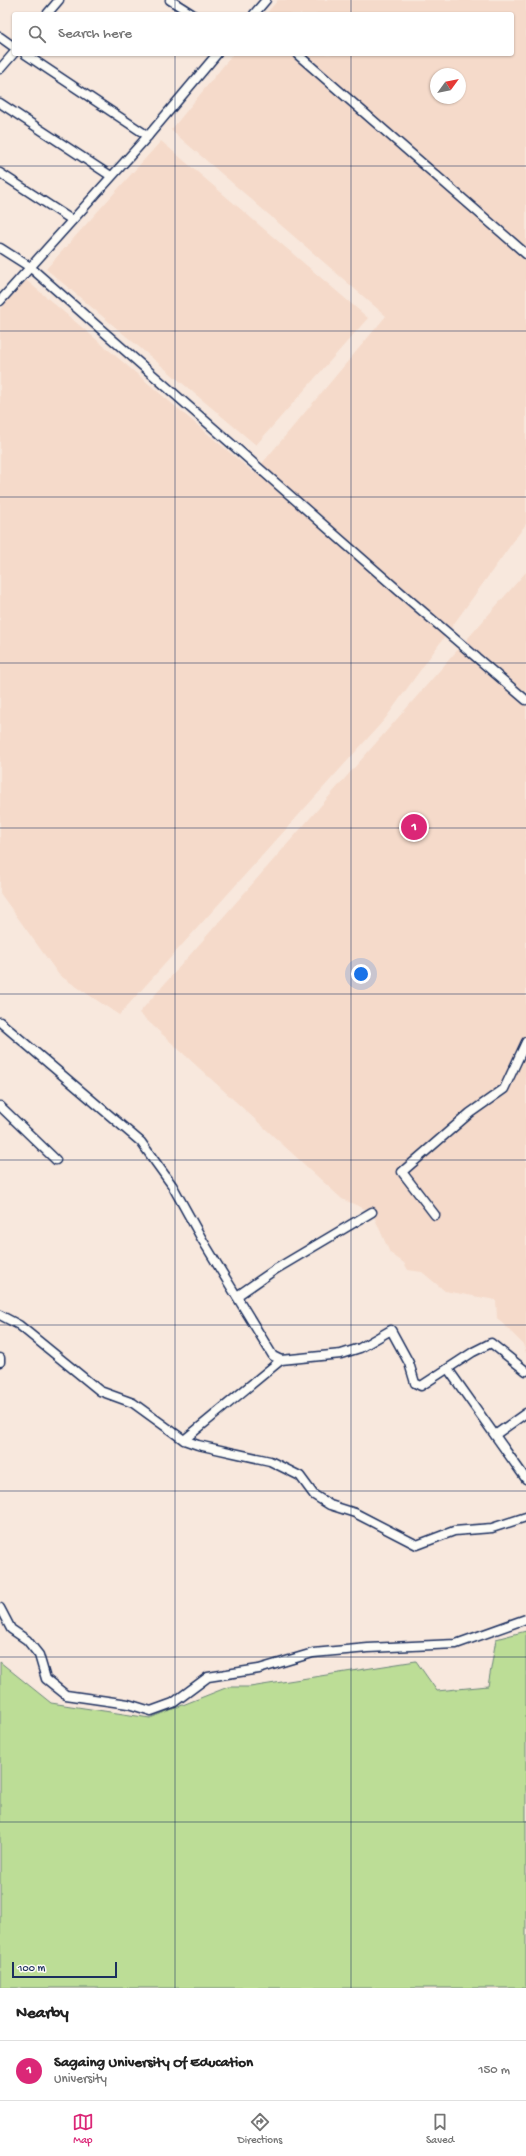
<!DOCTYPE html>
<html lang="en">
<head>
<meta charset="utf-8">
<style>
  body { margin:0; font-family:"Gochi Hand",sans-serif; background:#f2f2f2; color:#222 }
  .compass { position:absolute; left:430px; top:68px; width:36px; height:36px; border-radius:50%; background:#fff; box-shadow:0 1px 3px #0004; rotate:57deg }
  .scale { position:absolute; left:12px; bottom:10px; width:105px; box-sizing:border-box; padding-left:4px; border:2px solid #1b2f5e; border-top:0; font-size:11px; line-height:14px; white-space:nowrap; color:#1b2f5e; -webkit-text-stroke:3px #fdfcf7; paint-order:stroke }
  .you { position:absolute; left:361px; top:974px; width:14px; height:14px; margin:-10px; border:3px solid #fff; border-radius:50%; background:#1a73e8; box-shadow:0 0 0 6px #1a73e833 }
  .badge { display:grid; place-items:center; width:26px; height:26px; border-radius:50%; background:#db2777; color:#fff; font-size:13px; font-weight:700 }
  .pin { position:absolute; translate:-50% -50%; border:2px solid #fff; box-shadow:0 1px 4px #0006 }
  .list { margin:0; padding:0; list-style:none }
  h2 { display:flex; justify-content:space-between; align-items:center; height:52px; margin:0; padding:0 16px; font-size:17px }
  h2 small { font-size:13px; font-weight:400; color:#767676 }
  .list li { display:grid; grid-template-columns:26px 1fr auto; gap:12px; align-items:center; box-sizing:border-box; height:60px; padding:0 16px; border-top:1px solid #e0e0e0 }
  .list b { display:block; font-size:15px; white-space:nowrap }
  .list p { margin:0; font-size:13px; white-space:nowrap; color:#767676 }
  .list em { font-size:13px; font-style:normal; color:#767676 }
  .icon { flex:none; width:22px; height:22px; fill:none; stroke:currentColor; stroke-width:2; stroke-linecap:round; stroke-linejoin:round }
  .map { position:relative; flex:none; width:526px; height:1988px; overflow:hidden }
  .search { position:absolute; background:#fff; box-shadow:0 1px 3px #0004; left:12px; right:12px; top:12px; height:44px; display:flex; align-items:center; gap:10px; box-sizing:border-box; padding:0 14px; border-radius:4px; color:#767676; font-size:15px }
  .sheet { height:112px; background:#fff }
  nav { display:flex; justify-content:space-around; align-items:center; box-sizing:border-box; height:56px; border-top:1px solid #e0e0e0; background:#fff; font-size:11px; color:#767676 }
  nav a { display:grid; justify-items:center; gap:2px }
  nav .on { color:#db2777 }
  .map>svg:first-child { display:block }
</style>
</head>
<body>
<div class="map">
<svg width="526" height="1988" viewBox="0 0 526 1988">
  <rect width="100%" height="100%" fill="#f8e8dd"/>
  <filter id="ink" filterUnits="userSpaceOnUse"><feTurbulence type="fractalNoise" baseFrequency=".025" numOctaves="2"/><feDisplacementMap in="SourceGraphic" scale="8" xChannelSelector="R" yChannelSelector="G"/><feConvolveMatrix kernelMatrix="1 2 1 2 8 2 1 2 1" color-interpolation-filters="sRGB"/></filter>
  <g filter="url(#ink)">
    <!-- built -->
    <g fill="#f5daca" fill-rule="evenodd">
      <path d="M278,0H526V524L385,719L119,1015L59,975L0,893V309L26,280L254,473L386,316L171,130L233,54H512V14H266ZM436,74H460V98H436Z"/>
      <polygon points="161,141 368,318 256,445 46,269"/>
      <polygon points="526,572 526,1353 523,1344 497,1318 496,1300 445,1291 422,1272 408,1270 404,1263 390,1253 372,1212 342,1199 139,1013"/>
    </g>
    <!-- green -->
    <polygon fill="#bcdd96" stroke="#6c867a" points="526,1631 526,1988 0,1988 0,1662 51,1703 150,1718 228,1687 250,1687 416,1661 437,1691 488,1686 496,1639"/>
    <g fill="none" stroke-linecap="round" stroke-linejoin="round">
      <defs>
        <g id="street">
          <polyline points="170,0 192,14"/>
          <polyline points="47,14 59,0"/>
          <polyline points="254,14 266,0"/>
          <polyline points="0,37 14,47"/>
          <polyline points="25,54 148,136"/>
          <polyline points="297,54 526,254"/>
          <polyline points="0,69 14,53"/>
          <polyline points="0,103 111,176"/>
          <polyline points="0,173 72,220"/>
          <polyline points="0,248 30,267 399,591 526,700"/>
          <polyline points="0,301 148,136 217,54"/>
          <polyline points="0,1022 141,1142 172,1185 203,1241 273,1356 281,1360 341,1354 360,1348 391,1330 409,1363 415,1383 421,1386 473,1352 491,1343 526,1371"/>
          <polyline points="0,1106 56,1160"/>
          <polyline points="435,1215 402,1172 470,1113 504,1089 526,1042"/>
          <polyline points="237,1296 276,1269 372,1212"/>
          <polyline points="0,1315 19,1325 100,1391 133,1403 184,1440 198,1445 270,1461 300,1476 314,1495 330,1505 355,1513 417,1545 454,1531 492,1528 526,1517"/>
          <polyline points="0,1358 0,1362"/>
          <polyline points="448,1369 526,1479"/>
          <polyline points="495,1435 526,1413"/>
          <polyline points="184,1440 281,1360"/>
          <polyline points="0,1608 11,1629 27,1640 39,1655 46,1679 66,1695 128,1704 151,1711 173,1703 208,1677 259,1669 313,1653 368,1648 456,1644 526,1619"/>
        </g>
      </defs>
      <!-- street casing -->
      <use href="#street" stroke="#1b2f5e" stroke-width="11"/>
      <!-- street -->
      <use href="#street" stroke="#fdfcf7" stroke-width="8"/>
    </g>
  </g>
  <!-- grid -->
  <path fill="none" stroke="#1b2f5e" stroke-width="1" stroke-opacity="0.55" d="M175,0V14M351,0V14M175,54V1988M351,54V1988M0,166H526M0,331H526M0,497H526M0,663H526M0,828H526M0,994H526M0,1160H526M0,1325H526M0,1491H526M0,1657H526M0,1822H526"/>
</svg>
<svg class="compass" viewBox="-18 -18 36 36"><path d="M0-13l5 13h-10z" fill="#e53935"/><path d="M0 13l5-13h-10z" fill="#767676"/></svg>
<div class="scale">100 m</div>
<div class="you"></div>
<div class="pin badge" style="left:414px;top:827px">1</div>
<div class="search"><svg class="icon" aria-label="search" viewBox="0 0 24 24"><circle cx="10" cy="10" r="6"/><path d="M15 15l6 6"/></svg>Search here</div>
</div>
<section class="sheet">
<h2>Nearby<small></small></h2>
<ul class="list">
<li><span class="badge">1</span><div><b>Sagaing University Of Education</b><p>University</p></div><em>150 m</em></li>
</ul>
</section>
<nav>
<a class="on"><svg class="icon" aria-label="map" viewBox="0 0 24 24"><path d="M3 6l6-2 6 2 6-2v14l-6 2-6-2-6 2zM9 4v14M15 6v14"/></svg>Map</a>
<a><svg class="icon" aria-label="directions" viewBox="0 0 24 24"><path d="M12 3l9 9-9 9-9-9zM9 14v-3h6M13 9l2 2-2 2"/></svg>Directions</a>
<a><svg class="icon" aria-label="saved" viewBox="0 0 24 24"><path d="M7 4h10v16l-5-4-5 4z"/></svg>Saved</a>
</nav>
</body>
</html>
